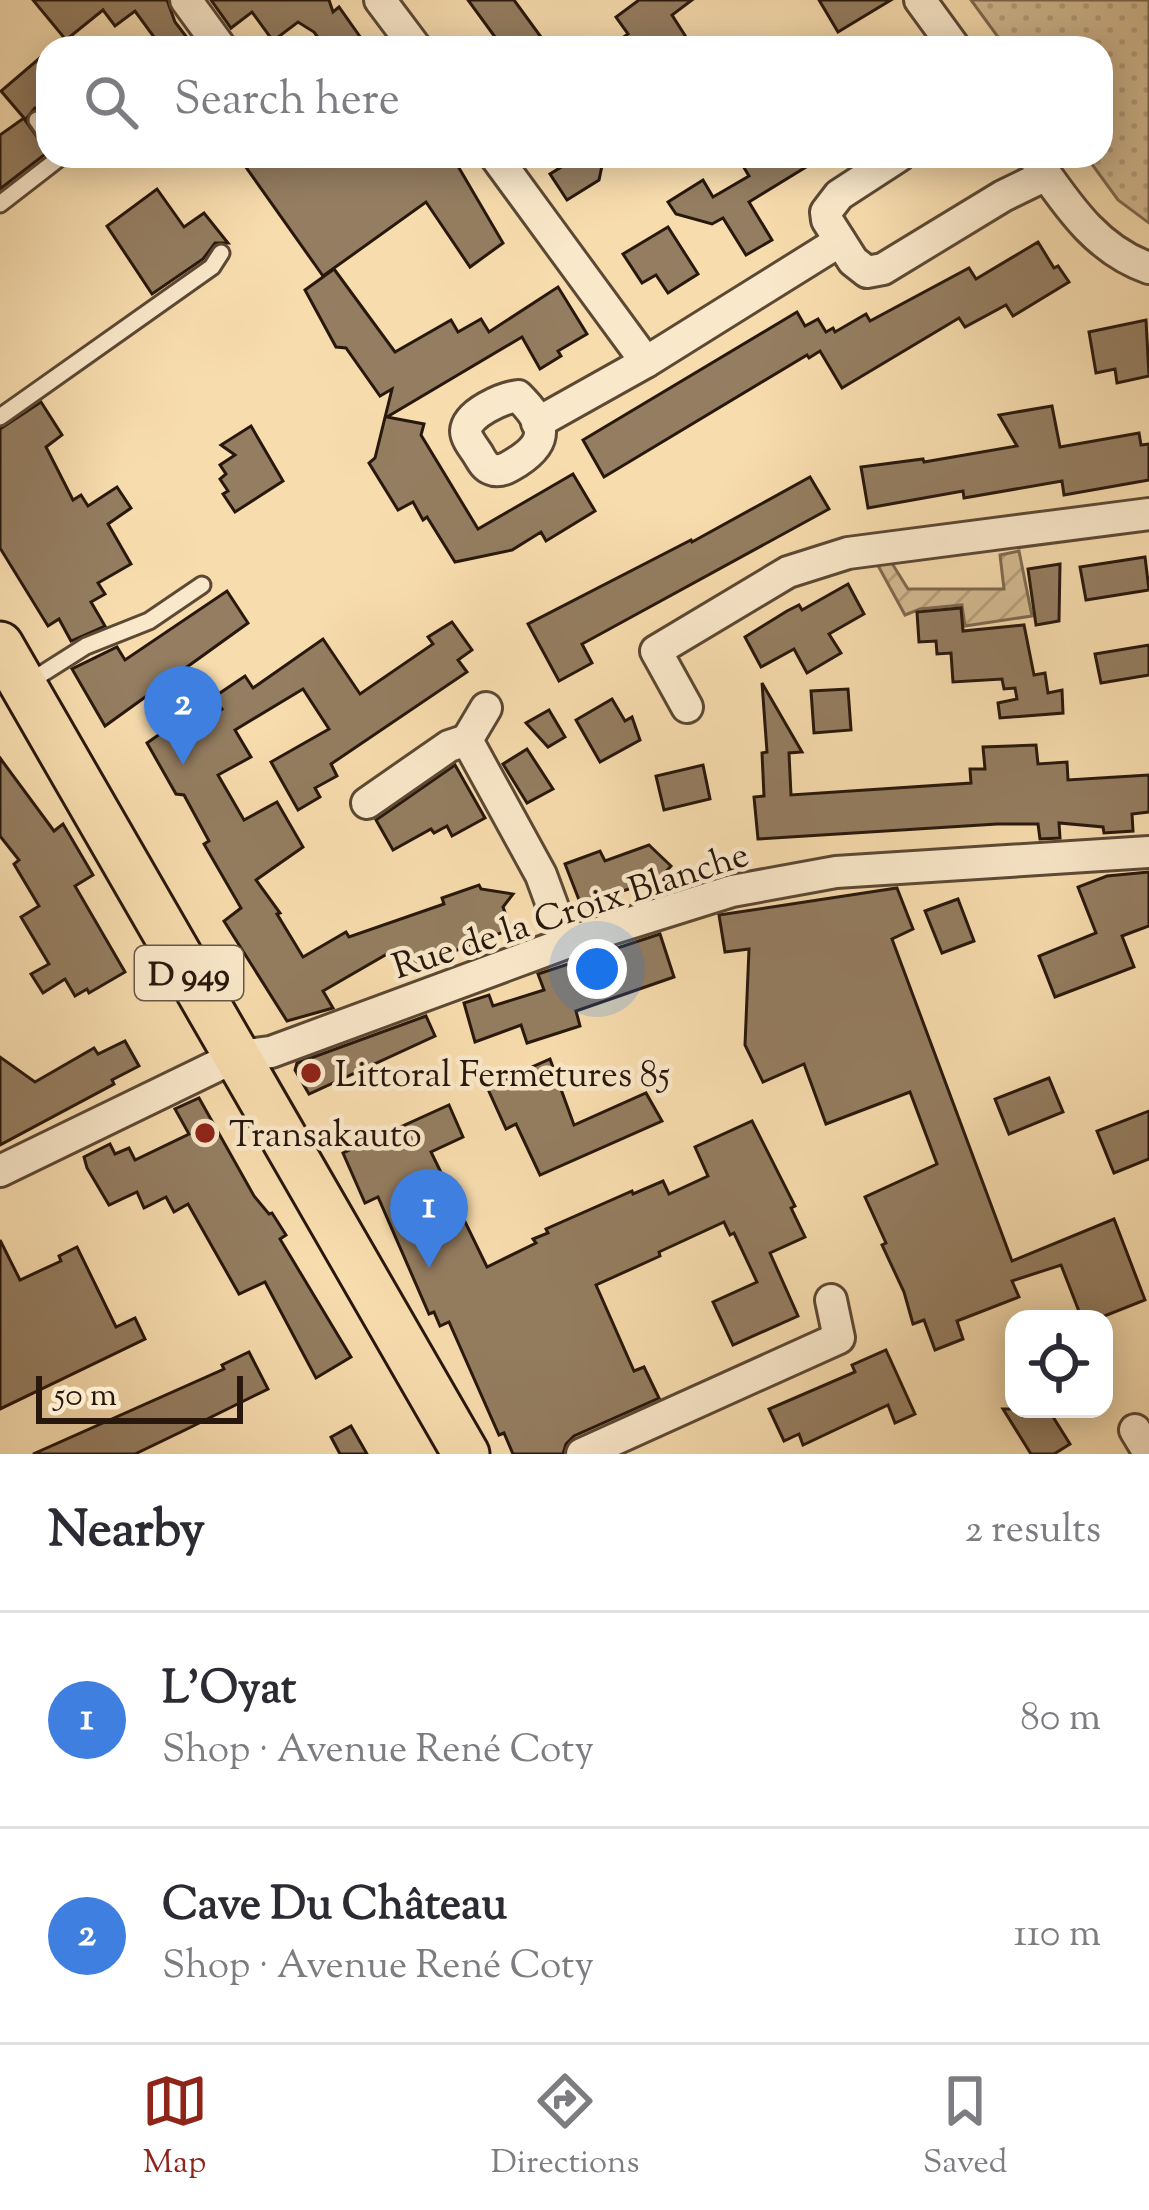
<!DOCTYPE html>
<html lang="en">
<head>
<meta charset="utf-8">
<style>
  body { margin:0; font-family:"Sorts Mill Goudy",serif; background:#f7f7f7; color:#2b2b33 }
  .controls { position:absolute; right:36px; bottom:36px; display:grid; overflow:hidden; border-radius:24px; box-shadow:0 6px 30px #0003 }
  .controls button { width:108px; height:108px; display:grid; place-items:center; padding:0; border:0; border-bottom:3px solid #e1e1e2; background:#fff; color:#2b2b33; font:60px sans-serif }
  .scale { position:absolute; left:36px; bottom:30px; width:207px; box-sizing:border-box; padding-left:12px; border:6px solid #28170c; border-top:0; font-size:33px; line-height:42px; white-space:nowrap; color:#28170c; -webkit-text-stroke:9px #fae8ca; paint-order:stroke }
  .you { position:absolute; left:597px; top:969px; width:42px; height:42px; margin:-30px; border:9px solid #fff; border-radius:50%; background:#1a73e8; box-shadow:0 0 0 18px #1a73e833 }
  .badge { display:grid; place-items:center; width:78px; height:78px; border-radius:50%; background:#8f2418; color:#fff; font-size:39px; font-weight:700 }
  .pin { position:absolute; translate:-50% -99px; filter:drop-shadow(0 3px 6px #0008) }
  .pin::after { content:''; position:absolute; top:63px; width:42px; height:36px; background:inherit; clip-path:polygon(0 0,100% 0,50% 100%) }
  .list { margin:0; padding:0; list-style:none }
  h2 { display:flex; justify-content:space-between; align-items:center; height:156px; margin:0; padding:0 48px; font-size:51px }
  h2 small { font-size:39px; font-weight:400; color:#7c7c81 }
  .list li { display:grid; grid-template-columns:78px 1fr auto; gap:36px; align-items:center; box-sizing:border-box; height:216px; padding:0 48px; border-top:3px solid #e1e1e2 }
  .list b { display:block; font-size:45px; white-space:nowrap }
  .list p { margin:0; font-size:39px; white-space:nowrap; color:#7c7c81 }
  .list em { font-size:39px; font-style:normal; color:#7c7c81 }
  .icon { flex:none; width:66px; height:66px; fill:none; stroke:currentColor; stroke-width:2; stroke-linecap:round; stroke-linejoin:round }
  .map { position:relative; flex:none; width:1149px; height:1454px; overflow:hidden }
  .search { position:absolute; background:#fff; box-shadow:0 6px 30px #0003; left:36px; right:36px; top:36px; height:132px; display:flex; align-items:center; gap:30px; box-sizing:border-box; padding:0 42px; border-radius:36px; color:#7c7c81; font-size:45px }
  .sheet { height:588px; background:#fff }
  nav { display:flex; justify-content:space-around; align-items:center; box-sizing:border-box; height:168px; border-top:3px solid #e1e1e2; background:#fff; font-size:33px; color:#7c7c81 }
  nav a { display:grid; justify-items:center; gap:6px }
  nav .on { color:#8f2418 }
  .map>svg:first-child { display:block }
</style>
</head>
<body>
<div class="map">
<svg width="1149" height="1454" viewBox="0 0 1149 1454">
  <defs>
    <pattern id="park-dots" width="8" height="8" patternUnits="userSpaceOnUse" patternTransform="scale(3)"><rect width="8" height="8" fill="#d4bb92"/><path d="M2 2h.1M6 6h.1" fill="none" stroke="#b6a07d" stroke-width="1.8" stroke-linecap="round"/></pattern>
    <pattern id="garden-furrows" width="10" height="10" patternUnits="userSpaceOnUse" patternTransform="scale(3)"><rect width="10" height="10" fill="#d4bb92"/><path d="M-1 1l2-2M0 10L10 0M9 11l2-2" fill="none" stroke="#b6a07d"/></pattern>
  </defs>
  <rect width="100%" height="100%" fill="#f7dcae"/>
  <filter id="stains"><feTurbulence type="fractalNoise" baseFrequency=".00167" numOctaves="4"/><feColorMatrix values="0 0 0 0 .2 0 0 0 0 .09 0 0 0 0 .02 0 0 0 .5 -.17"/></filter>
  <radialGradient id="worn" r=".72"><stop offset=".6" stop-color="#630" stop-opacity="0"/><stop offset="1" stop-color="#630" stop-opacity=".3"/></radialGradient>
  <!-- park -->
  <polygon fill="url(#park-dots)" stroke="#7e694f" stroke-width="3" points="971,0 1149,0 1149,223 1118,200 1086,156 1101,156 1101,48 1006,48"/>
  <!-- garden -->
  <polygon fill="url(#garden-furrows)" stroke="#7e694f" stroke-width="3" points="1019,551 1032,616 965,626 962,605 920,609 905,615 875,560 888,557 908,589 1004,589 1000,555"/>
  <!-- building -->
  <g fill="#947d60" stroke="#28170c" stroke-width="3">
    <polygon points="33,0 167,0 175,22 195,48 162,48 135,11 115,26 103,10 66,40"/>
    <polygon points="211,0 329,0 333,12 339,7 368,48 326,48 314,32 298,22 273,41 252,12 231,28"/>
    <polygon points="468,0 514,0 549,48 503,48"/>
    <polygon points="639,0 692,0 672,15 686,37 667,48 608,48 628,34 616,17"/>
    <polygon points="819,0 891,0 838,32"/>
    <polygon points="48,51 48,115 35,108 25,120 48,152 0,189 0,135 24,118 1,91"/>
    <polygon points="238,156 276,156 280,161 287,156 452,156 503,243 470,267 426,202 323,276"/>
    <polygon points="572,156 604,156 599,180 567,200 550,174 571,161"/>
    <polygon points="737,156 824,156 749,202 772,240 746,255 723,218 712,224 676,214 668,202 703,180 713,197 749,176"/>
    <polygon points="157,189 184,227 204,213 228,243 215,243 203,259 152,294 107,226"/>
    <polygon points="668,227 698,274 668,293 656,275 642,283 623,254"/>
    <polygon points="1038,242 1054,268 1058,266 1069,282 1013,316 1006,305 965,327 959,318 842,388 820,351 809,358 807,355 604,477 583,440 797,312 805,326 818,319 826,332 833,328 835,332 866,314 870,321 969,268 976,279"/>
    <polygon points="334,269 395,352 451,320 458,332 481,319 489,332 558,287 587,334 558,351 561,356 540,369 522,337 387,417 424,424 421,435 478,529 573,474 595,511 546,541 541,532 512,550 455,562 427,517 423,520 413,502 398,510 369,463 375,458 392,389 380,396 346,348 336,347 305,290"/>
    <polygon points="1146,320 1149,376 1117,383 1115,369 1096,373 1089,332"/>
    <polygon points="41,402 62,435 46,447 73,500 81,495 88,506 117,487 131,508 108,524 131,564 98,583 105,594 91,602 105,626 71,641 59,619 48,626 0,548 0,429"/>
    <polygon points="1052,406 1060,447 1139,433 1141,445 1149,444 1149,480 1064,495 1062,481 964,498 963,491 868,508 861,467 923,459 924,462 1017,446 999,415"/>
    <polygon points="251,426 283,481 235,512 223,494 228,491 220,479 226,474 220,465 235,455 221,445"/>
    <polygon points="810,477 829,509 582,644 592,663 559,681 528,624 691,540 692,542"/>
    <polygon points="1145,557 1149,590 1086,600 1080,567"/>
    <polygon points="1060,564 1059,621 1036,625 1028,569"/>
    <polygon points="848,584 864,614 829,634 841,653 807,673 794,649 761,667 745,637 787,611 799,605 802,610"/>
    <polygon points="227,591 248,623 105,726 72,669 117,647 125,660"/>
    <polygon points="961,608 963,631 1024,625 1034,675 1045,673 1048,693 1062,690 1063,713 1000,718 998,703 1017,699 1015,688 1004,689 1002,679 953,682 951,653 937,654 936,641 919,642 917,612"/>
    <polygon points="452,622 472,650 458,660 467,672 331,764 337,776 315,788 320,797 298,810 271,762 329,729 303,689 235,730 251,757 218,775 244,820 277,802 303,847 256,880 280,913 277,914 303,957 346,932 349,937 444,904 442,898 479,885 481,889 513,894 503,907 511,929 401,972 394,950 323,991 333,1008 287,1021 224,921 241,908 204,844 209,841 184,795 176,794 147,743 167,729 175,741 222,709 214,697 245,676 253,688 323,639 360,694 433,644 428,637"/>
    <polygon points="1149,645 1149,675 1101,683 1095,654"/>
    <polygon points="762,683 802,752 789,753 791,795 971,783 970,769 985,769 983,747 1036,745 1038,764 1067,762 1068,780 1149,775 1149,812 1132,814 1133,831 1104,833 1103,827 1059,823 1060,838 1040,839 1038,824 997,824 758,839 754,797 764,796 762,753 767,752"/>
    <polygon points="848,689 851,730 814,733 811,691"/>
    <polygon points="612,699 625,721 632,717 640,740 600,762 576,720"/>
    <polygon points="549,710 565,737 548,747 526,723"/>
    <polygon points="527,749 553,789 527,803 503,764"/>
    <polygon points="0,758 54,831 63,824 93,875 75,886 125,972 89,993 87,989 75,996 65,979 43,993 31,974 49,964 21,917 39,906 14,864 19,860 0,836"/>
    <polygon points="455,765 485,818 452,836 447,826 434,833 431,829 393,850 376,820"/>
    <polygon points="703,765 710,799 664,810 656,776"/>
    <polygon points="649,845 671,866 659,879 581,905 565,864 600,851 605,861"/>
    <polygon points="1149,872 1149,926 1122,936 1134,967 1055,997 1039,956 1096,933 1078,887 1107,876"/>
    <polygon points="897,888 913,929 892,939 1012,1261 1114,1219 1145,1300 1097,1319 1082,1319 1061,1265 1012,1281 1019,1297 957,1321 963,1339 935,1350 924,1320 913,1324 904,1292 882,1245 886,1243 865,1197 937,1164 910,1092 826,1124 804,1064 763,1082 745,1045 749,949 725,952 719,915"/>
    <polygon points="958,899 974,941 942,953 925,911"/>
    <polygon points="660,934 674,977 576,1011 580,1026 527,1043 521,1025 475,1042 464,1003 489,995 493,1006 544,990 538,974"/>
    <polygon points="426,1016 435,1036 309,1094 295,1070 297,1063"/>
    <polygon points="125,1041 139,1066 112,1080 114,1084 0,1145 0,1057 35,1082 94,1048 98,1054"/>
    <polygon points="550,1059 574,1125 646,1093 662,1121 540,1175 516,1124 506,1129 487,1087"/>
    <polygon points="1049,1078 1063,1112 1009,1134 995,1099"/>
    <polygon points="199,1098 254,1196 269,1214 272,1213 286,1235 280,1239 351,1357 316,1378 265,1282 239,1294 188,1204 174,1212 166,1197 144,1208 137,1192 109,1205 87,1168 84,1157 110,1144 115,1154 129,1148 135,1160 189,1134 175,1109"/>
    <polygon points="449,1105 463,1137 431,1152 487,1267 536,1243 533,1239 548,1233 546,1229 632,1191 633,1194 663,1181 669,1194 708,1176 695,1147 752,1121 795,1206 791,1208 805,1237 770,1253 798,1316 733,1345 713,1302 757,1282 734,1233 730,1235 724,1222 659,1252 660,1256 596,1285 634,1371 644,1367 659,1398 574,1436 566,1444 563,1454 513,1454 504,1433 499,1435 449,1322 440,1326 434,1312 429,1314 378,1197 365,1203 343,1153"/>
    <polygon points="1149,1111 1149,1159 1114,1173 1097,1131"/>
    <polygon points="0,1240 20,1280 61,1261 59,1256 77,1247 116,1327 135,1318 145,1339 0,1409"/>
    <polygon points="886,1350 915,1414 895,1423 888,1405 803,1445 799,1434 784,1441 769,1409 855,1372 852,1365"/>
    <polygon points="249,1352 268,1389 185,1430 135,1454 33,1454 224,1369 222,1365"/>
    <polygon points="1003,1409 1048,1409 1070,1444 1054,1454 1031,1454"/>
    <polygon points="351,1426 367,1454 340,1454 331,1437"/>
  </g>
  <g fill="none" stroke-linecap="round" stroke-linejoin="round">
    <defs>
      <g id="service">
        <polyline points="37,120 48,136"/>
        <polyline points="0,204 62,156"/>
        <polyline points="0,417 212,267 221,253"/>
        <polyline points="26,684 86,646 149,621 202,585"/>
      </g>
      <g id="minor">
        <polyline points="186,0 221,48"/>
        <polyline points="380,0 416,48"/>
        <polyline points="920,0 955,48"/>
        <polyline points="495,156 646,362"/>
        <polyline points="899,156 839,195 826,212 827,220 853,261 867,272 883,269 1003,196 1046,175"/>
        <path d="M1033,156C1065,201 1094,249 1149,268"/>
        <path d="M518,396C545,423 550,441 517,462C509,467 500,473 491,469C485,467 482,461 479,456C475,449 466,439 466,431C467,413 503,398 518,396Z"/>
        <polyline points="537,423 646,362 840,241"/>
        <polyline points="687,707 656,651 788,572 848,553 1149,514"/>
        <polyline points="486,708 467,740 541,875 566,943"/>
        <polyline points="367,803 449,746 467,740"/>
        <polyline points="0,1171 237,1056 271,1052 566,943 732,891 836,872 1149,852"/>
        <polyline points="1135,1430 1149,1453"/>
        <polyline points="582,1454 839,1338 831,1300"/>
      </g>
      <polyline id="primary" points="0,645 466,1454"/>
    </defs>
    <!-- service casing -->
    <use href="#service" stroke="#5c4834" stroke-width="21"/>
    <!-- minor casing -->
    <use href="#minor" stroke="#5c4834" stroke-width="36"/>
    <!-- primary casing -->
    <use href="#primary" stroke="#28170c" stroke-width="51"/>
    <!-- service -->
    <use href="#service" stroke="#fae8ca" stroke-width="15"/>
    <!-- minor -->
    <use href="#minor" stroke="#fae8ca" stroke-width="30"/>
    <!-- primary -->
    <use href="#primary" stroke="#f7dcae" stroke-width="45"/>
  </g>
  <!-- markers -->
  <g fill="#8f2418" stroke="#fae8ca" stroke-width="4.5">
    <circle cx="311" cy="1073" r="12"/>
    <circle cx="205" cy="1133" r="12"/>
  </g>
  <g text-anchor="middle" stroke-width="9" stroke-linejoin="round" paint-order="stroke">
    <!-- shield labels -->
    <rect fill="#fae8ca" stroke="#675645" stroke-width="3" x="135" y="946" width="108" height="54" rx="9"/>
    <g font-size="33" font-weight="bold" fill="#28170c">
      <text x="189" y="985">D 949</text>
    </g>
    <!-- street labels -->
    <g font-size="36" fill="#28170c" stroke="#fae8ca">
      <text transform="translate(570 909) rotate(-18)" y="13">Rue de la Croix Blanche</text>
    </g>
    <!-- poi labels -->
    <g font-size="36" fill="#28170c" stroke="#fae8ca" text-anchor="start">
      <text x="335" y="1086">Littoral Fermetures 85</text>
      <text x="229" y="1146">Transakauto</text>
    </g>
  </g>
  <rect width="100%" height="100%" filter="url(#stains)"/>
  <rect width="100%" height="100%" fill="url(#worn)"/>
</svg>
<div class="controls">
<button><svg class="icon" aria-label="locate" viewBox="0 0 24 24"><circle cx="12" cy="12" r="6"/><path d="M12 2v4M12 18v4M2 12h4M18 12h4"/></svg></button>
</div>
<div class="scale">50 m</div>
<div class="you"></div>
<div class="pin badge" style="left:429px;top:1268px;background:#3f7fe0">1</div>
<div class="pin badge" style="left:183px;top:765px;background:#3f7fe0">2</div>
<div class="search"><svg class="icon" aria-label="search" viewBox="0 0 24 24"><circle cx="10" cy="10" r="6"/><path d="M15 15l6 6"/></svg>Search here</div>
</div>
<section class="sheet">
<h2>Nearby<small>2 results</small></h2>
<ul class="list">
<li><span class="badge" style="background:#3f7fe0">1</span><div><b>L'Oyat</b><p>Shop · Avenue René Coty</p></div><em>80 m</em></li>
<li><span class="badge" style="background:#3f7fe0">2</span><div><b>Cave Du Château</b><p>Shop · Avenue René Coty</p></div><em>110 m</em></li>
</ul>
</section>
<nav>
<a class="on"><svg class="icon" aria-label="map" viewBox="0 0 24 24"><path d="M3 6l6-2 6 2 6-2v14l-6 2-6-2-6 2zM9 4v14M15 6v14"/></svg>Map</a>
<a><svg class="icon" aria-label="directions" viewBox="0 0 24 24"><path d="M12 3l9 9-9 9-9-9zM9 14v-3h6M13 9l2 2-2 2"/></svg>Directions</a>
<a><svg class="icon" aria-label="saved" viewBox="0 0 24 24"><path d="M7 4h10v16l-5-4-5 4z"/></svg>Saved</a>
</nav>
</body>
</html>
